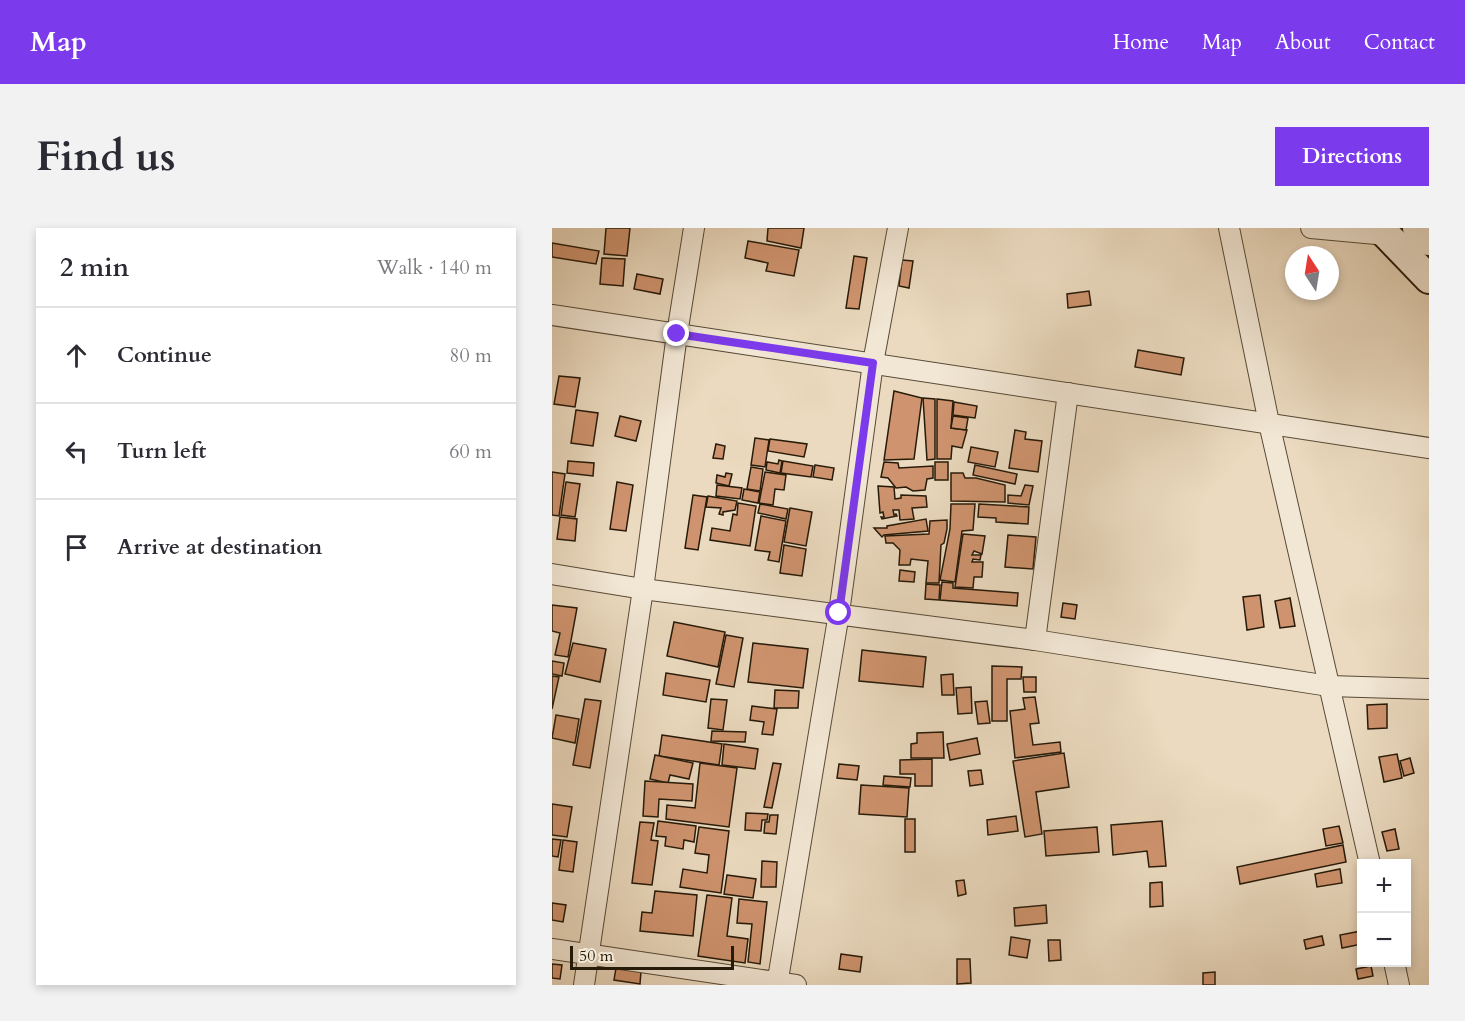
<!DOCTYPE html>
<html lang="en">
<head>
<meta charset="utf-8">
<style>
  body { margin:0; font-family:Cardo,serif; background:#f2f2f3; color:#2b2b33 }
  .controls { position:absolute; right:18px; bottom:18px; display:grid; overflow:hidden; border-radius:0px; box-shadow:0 3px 9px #0003 }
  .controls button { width:54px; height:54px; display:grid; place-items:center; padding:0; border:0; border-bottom:2px solid #e1e1e2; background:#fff; color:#2b2b33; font:30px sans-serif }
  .compass { position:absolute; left:733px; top:18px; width:54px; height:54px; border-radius:50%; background:#fff; box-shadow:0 3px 9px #0003; rotate:348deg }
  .scale { position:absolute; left:18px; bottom:15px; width:164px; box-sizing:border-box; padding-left:6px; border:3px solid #261a09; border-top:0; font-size:16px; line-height:21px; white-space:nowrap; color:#261a09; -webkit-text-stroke:4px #f2e7d5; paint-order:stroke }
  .stop { position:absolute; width:18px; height:18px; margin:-14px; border:4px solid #7c3aed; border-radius:50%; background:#fff }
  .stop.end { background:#7c3aed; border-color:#fff; box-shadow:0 2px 6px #0008 }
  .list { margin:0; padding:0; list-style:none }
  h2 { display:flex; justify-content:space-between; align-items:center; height:78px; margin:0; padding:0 24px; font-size:26px }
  h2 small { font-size:20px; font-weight:400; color:#7c7c81 }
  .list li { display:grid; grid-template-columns:39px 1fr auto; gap:18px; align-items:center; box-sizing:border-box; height:96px; padding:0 24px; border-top:2px solid #e1e1e2 }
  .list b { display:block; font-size:22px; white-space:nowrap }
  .list em { font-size:20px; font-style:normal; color:#7c7c81 }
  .icon { flex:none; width:33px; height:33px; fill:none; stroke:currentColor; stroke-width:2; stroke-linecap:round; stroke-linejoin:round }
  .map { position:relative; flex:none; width:877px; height:757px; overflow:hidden; border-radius:0px }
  header { display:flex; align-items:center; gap:36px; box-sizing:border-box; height:84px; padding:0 30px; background:#7c3aed; color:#fff }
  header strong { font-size:28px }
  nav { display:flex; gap:33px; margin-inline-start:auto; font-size:21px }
  .intro { display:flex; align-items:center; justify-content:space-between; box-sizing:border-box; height:144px; padding:0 36px }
  h1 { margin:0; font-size:42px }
  .button { padding:15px 27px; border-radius:0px; background:#7c3aed; color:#fff; font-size:21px; font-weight:700 }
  main { display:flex; gap:36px; padding:0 36px }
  aside { flex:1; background:#fff; border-radius:0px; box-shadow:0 3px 9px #0003 }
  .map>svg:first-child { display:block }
</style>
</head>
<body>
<header>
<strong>Map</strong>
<nav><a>Home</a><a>Map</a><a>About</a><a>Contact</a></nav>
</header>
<div class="intro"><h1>Find us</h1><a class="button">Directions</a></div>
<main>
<aside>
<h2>2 min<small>Walk · 140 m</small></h2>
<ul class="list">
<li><svg class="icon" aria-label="ahead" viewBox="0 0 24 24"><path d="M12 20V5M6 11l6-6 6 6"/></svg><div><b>Continue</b></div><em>80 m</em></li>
<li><svg class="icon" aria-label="left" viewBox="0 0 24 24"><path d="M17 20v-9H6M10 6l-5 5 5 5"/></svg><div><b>Turn left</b></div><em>60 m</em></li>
<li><svg class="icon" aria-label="arrive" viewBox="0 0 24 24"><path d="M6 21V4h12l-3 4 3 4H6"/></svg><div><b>Arrive at destination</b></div></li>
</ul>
</aside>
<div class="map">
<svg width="877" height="757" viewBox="0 0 877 757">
  <rect width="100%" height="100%" fill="#ebdabf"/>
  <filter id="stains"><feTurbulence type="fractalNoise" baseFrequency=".00333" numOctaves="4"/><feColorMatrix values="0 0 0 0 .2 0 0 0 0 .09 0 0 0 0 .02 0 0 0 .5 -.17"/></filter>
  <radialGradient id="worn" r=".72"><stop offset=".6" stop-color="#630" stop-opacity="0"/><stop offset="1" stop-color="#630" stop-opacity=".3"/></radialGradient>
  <!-- building -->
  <g fill="#cf946f" stroke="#261a09" stroke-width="1.5">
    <polygon points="54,0 78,0 75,28 52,26"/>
    <polygon points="216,0 252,0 249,20 215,13"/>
    <polygon points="196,13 247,22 242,48 214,43 216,35 193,30"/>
    <polygon points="0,15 47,23 44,36 0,29"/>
    <polygon points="302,28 315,30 307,81 294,80"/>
    <polygon points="50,30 73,31 71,58 48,56"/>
    <polygon points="350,32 361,33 357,60 347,58"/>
    <polygon points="85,46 111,51 108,66 82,61"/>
    <polygon points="537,63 539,77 516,80 515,66"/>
    <polygon points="586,122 632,130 629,147 583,139"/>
    <polygon points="7,148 28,150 23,179 2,176"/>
    <polygon points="342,163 370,170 362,231 332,232"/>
    <polygon points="371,170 383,171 383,231 375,232"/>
    <polygon points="385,171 401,173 399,200 415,202 410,220 400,218 399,231 385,231"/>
    <polygon points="402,174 425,178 423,190 401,187"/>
    <polygon points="24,182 46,185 41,218 19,215"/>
    <polygon points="68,188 89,193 84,213 63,208"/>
    <polygon points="401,188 416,190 414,202 399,200"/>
    <polygon points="463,202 474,204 473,211 490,213 486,244 457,240"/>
    <polygon points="203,210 217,212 213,239 199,237"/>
    <polygon points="218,211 255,216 252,229 216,223"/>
    <polygon points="164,216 173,218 171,231 161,230"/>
    <polygon points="419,219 446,224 443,239 416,234"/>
    <polygon points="227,232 230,233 228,245 214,242 215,234 226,236"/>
    <polygon points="16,233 42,235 41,248 15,245"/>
    <polygon points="231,233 261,238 259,249 229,245"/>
    <polygon points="332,234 346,235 347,240 381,238 381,250 375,251 373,262 361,263 354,259 344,260 336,250 329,249"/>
    <rect x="383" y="234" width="13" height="18"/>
    <polygon points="263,237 282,240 280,252 261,249"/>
    <polygon points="423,237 465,246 463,256 421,247"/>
    <polygon points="199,239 211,241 208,263 195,261"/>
    <polygon points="0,244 13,246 7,288 0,287"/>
    <polygon points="213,244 234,247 232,262 223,261 221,277 207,275"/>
    <polygon points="174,245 180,246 177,258 164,255 165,247 173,249"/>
    <polygon points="399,245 411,245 413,250 424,250 453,257 453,274 399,273"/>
    <polygon points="14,254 28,256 23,289 9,287"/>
    <polygon points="65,254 81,257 74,303 58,301"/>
    <polygon points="165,257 190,260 188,271 164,268"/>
    <polygon points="473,257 481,258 477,277 456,275 456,267 469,268"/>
    <polygon points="326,258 342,259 343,271 349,270 349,267 374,268 375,279 360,280 362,291 348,292 347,282 341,282 342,287 344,286 345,288 330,291 329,289 332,289 331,284 328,285"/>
    <polygon points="192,261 208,264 206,275 190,272"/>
    <polygon points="141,267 155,269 146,322 133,320"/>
    <polygon points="156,268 185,273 183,282 171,284 171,287 167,286 169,280 154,279"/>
    <polygon points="186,275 204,278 198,318 158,312 160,300 178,303 181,286 185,287"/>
    <polygon points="208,276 236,281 234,291 206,285"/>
    <polygon points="399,276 423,276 421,302 410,303 403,354 388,352 398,301"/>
    <polygon points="427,276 477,279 476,296 444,294 444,290 426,289"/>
    <polygon points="238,280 260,284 254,318 232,314"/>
    <polygon points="209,288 234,293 227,334 216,332 218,324 203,322"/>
    <polygon points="8,289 25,291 23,313 5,311"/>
    <polygon points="374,291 376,303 332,307 330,309 322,300 335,300 335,298"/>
    <polygon points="395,292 395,301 392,315 389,317 387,355 374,355 376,333 359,331 358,337 347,337 348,322 341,315 334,315 333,308 377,306 378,293"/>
    <polygon points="411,306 433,308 430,326 422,323 420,327 429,327 428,332 421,331 420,334 431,334 430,349 422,349 421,360 403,359"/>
    <polygon points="456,307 484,309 481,341 453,339"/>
    <polygon points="232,317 254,321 250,348 228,345"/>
    <polygon points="348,342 363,344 362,354 347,353"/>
    <polygon points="390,354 401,355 401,360 466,365 465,378 388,372"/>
    <polygon points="374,356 388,357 387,372 373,371"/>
    <polygon points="708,367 712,399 695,402 691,369"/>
    <polygon points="738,370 743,398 728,400 723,373"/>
    <polygon points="511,375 525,377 523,391 509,389"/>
    <polygon points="0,377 25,380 16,429 3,427 8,405 0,403"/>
    <polygon points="122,394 173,404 166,439 115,428"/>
    <polygon points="174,407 191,410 182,459 164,456"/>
    <polygon points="21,415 54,421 48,454 13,446"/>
    <polygon points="201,415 256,421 251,460 196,454"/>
    <polygon points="310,422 374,429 371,459 307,453"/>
    <polygon points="0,433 12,435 10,448 0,446"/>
    <polygon points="440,438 470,439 469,451 455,451 455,493 440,493"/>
    <polygon points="114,445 158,452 154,474 111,467"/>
    <polygon points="401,446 402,467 390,467 389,447"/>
    <polygon points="0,448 7,449 0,481"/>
    <polygon points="471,449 484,449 484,464 472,464"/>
    <polygon points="419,459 420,485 406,486 404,460"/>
    <polygon points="223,462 247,463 246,480 222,480"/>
    <polygon points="483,469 487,495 478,496 481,517 508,514 509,524 463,530 458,483 473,481 471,470"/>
    <polygon points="33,471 49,473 38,540 21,537"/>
    <polygon points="159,471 175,472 171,502 156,500"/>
    <polygon points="435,473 438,495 426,496 423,474"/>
    <polygon points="835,476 835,500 816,501 815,477"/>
    <polygon points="200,478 225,481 221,507 210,506 212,494 198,492"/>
    <polygon points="4,487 27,491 23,515 0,510"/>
    <polygon points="160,503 194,504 193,514 159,513"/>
    <polygon points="391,504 392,530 359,530 359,516 365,515 365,505"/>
    <polygon points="110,507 170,516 167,537 107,528"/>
    <polygon points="425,510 428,526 398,532 395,516"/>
    <polygon points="172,516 206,521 203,541 170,537"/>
    <polygon points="512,525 517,559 484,564 490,606 473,609 461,533"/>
    <polygon points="845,526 850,550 832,554 827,529"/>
    <polygon points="103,527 141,535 137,551 118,547 116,555 98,551"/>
    <polygon points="858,530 862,545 852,548 848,533"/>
    <polygon points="380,531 380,558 363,558 363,546 348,546 348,532"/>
    <polygon points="148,535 185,540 177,599 114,591 115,577 143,580"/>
    <polygon points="221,535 229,536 220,580 212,579"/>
    <polygon points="287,536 307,538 305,552 285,550"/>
    <polygon points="429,542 431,556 418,558 416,543"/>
    <polygon points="332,548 359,550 358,559 331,557"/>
    <polygon points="93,553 141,556 140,573 107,571 106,589 91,588"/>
    <polygon points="309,557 357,560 355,589 307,586"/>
    <polygon points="0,576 20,579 15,609 0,607"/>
    <polygon points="194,585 216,586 215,592 210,592 209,603 193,602"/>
    <polygon points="218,587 226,587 224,606 212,605 213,594 217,594"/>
    <polygon points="464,588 466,603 436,607 435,592"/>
    <rect x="353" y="591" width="10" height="33"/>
    <polygon points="106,593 144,598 142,614 132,612 131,621 113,618 114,609 104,608"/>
    <polygon points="610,593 614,638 597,639 595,623 561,627 559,597"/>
    <polygon points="88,594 102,595 99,612 106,613 100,657 80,655"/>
    <polygon points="787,598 791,615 774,618 771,601"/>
    <polygon points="147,599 177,603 169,665 128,659 131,641 155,645 157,627 143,625"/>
    <polygon points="545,599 547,624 494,628 492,603"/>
    <polygon points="843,601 847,621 835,623 830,604"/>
    <polygon points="0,611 9,612 6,629 0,628"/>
    <polygon points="11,612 25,614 21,644 7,642"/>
    <polygon points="791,617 794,634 688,656 685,639"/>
    <polygon points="210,633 225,634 224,659 209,659"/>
    <polygon points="788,641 790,655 765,659 763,646"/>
    <polygon points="175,647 204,651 201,670 172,666"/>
    <polygon points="412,652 414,666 406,668 404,653"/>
    <polygon points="610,654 611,678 598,679 598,655"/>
    <polygon points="103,663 145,667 141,708 88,703 90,684 100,685"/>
    <polygon points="155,667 180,670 175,708 196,711 193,735 146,728"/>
    <polygon points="187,671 215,674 208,736 196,734 200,696 185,695"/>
    <polygon points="0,675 14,677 11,694 0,692"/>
    <polygon points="494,677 495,695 463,698 462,680"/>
    <polygon points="809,703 810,716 790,720 788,707"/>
    <polygon points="770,708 772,717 754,721 752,712"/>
    <polygon points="459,709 478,712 475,730 457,727"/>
    <polygon points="496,712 508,712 509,732 497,733"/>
    <polygon points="289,726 310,729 308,744 287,741"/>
    <polygon points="405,731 418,731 419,755 405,756"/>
    <polygon points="0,736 10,737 8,751 0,750"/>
    <polygon points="819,738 821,748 806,751 804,741"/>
    <polygon points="64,740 89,743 88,756 62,752"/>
    <polygon points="663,744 663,757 651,757 651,745"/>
  </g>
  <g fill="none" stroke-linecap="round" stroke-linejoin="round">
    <defs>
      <g id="street">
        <polyline points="677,0 717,195 818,636"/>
        <polyline points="759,0 835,7"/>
        <polyline points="0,87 877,220"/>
        <polyline points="0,346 91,361 483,412 777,458 877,461"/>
        <polyline points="483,412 516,165"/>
        <polyline points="0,721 244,757"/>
        <polyline points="842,734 847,757"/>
        <polyline points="32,757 91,361 125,106 142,0"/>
        <polyline points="225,757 287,385 321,135 346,0"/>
      </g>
      <g id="secondary">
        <polyline points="828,0 877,51"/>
        <polyline points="865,0 877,13"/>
      </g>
    </defs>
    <!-- street casing -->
    <use href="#street" stroke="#574a36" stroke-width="22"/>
    <!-- secondary casing -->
    <use href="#secondary" stroke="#261a09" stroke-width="32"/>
    <!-- street -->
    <use href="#street" stroke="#f2e7d5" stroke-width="20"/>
    <!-- secondary -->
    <use href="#secondary" stroke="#f2e7d5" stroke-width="28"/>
  </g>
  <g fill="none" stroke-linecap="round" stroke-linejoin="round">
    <!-- route -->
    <polyline stroke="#7c3aed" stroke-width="8" points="125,106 321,135 287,385"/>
  </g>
  <rect width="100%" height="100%" filter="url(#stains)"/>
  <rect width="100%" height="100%" fill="url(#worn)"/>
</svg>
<div class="controls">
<button>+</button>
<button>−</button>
</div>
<svg class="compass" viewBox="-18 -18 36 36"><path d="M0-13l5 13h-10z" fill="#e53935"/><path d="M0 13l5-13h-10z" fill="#7c7c81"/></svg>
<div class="scale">50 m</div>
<div class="stop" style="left:287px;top:385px"></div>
<div class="stop end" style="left:125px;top:106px"></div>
</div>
</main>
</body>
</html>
